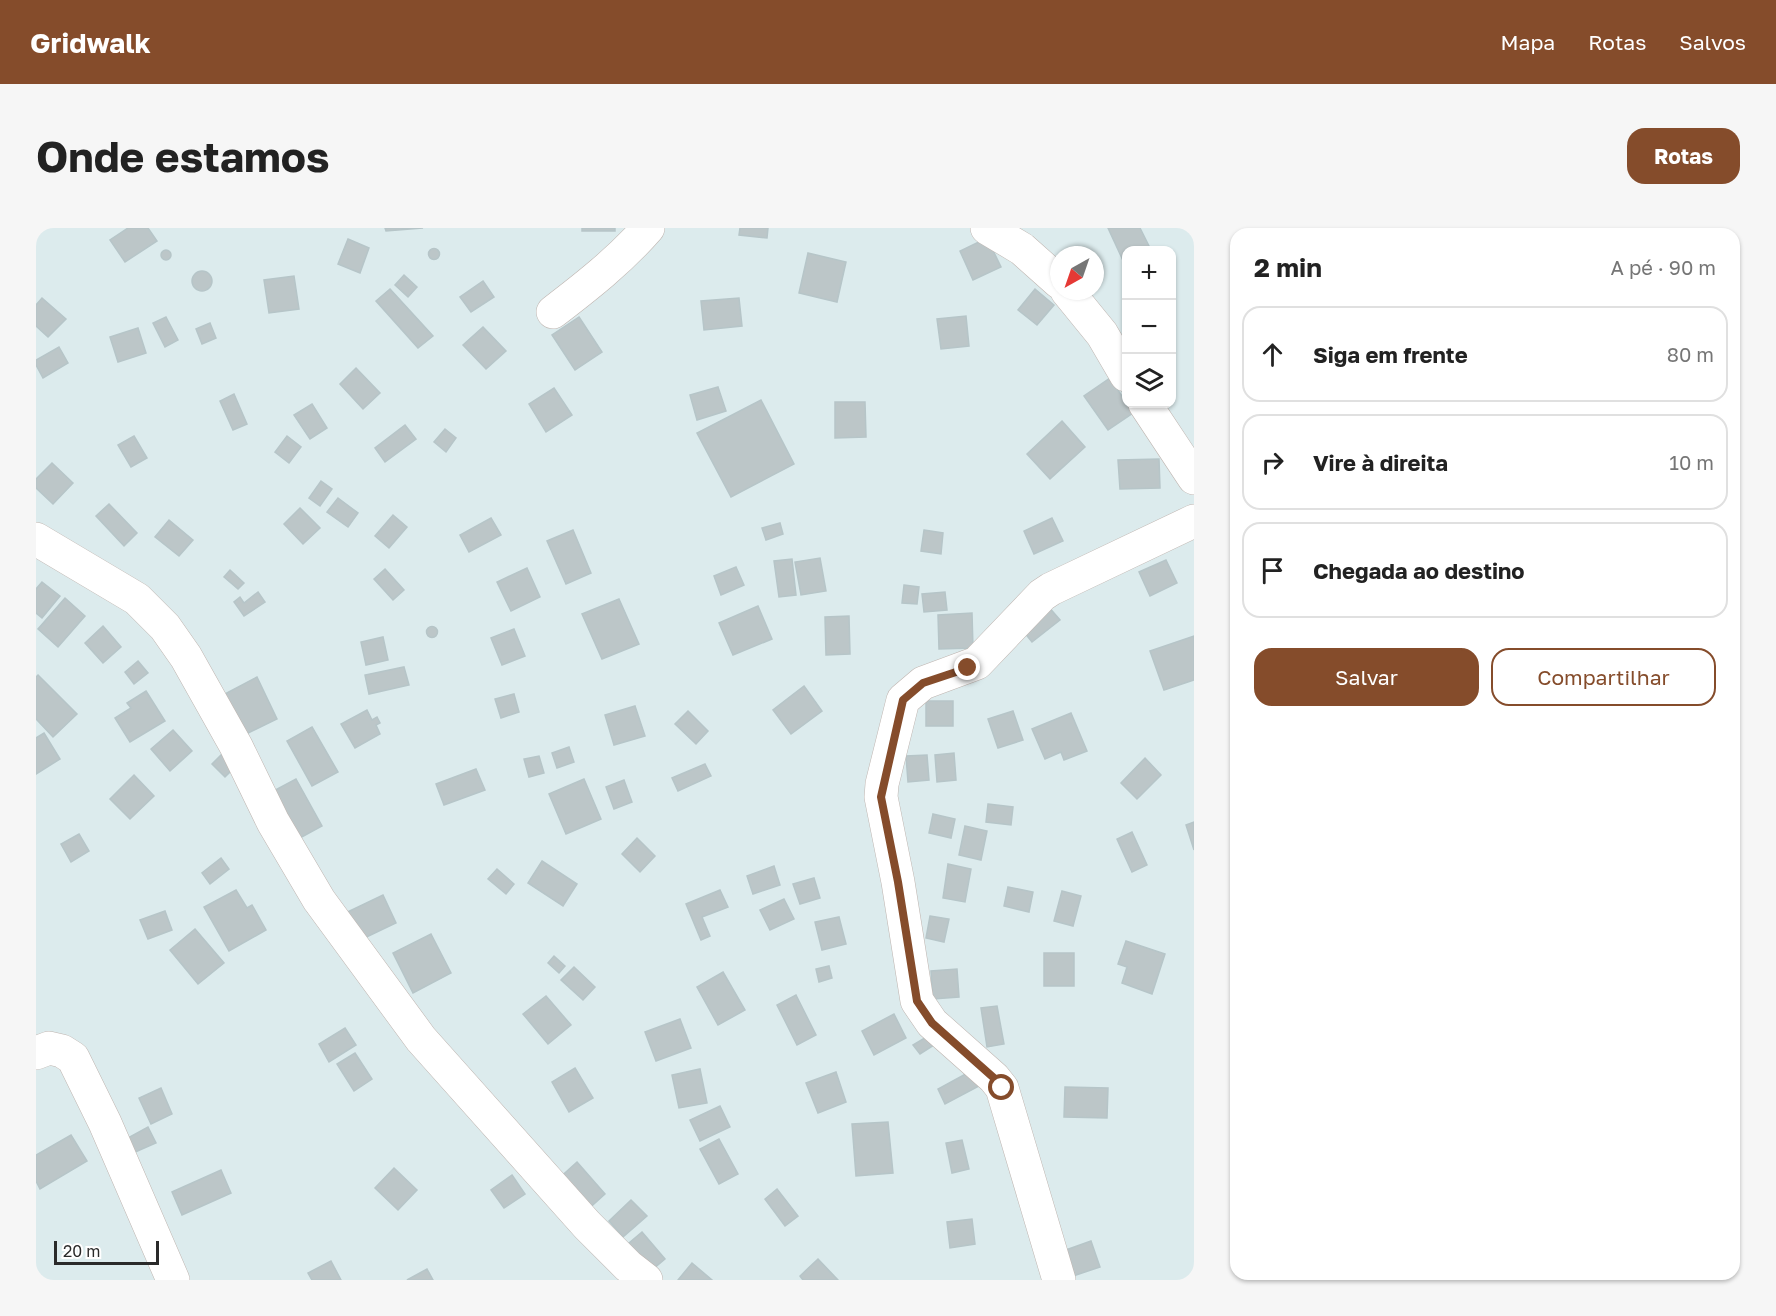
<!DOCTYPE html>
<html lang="pt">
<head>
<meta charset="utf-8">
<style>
  body { margin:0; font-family:"Golos Text",sans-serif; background:#f6f6f6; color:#222 }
  .controls { position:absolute; right:18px; top:18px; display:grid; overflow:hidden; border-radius:12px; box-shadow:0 2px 4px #0004 }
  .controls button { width:54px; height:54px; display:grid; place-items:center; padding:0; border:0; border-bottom:2px solid #e0e0e0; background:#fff; color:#222; font:30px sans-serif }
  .compass { position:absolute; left:1014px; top:18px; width:54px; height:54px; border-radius:50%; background:#fff; box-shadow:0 2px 4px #0004; rotate:220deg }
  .scale { position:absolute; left:18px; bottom:15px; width:105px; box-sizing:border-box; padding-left:6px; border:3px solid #2a2a2a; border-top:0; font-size:16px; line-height:21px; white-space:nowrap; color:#2a2a2a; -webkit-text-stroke:4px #fff; paint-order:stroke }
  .stop { position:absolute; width:18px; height:18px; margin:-14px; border:4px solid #854c2b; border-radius:50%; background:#fff }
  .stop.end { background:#854c2b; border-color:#fff; box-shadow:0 2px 6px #0008 }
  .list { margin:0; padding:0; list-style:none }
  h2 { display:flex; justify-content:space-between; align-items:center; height:78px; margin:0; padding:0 24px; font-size:26px }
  h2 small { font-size:20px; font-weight:400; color:#767676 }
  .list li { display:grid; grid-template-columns:39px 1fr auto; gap:18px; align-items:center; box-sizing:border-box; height:96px; margin:0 12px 12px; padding:0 12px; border:2px solid #e0e0e0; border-radius:18px }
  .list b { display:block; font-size:22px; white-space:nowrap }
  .list em { font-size:20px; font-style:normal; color:#767676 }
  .actions { display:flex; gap:12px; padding:18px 24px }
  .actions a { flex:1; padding:14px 0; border:2px solid #854c2b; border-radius:18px; text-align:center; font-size:21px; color:#854c2b }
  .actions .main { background:#854c2b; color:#fff }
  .icon { flex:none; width:33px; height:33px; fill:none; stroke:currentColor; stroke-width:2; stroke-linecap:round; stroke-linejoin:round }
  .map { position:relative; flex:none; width:1158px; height:1052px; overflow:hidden; border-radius:18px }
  header { display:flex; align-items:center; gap:36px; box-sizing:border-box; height:84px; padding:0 30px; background:#854c2b; color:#fff }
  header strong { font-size:28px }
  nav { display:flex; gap:33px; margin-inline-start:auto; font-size:21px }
  .intro { display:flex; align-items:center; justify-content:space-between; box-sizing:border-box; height:144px; padding:0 36px }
  h1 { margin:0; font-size:42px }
  .button { padding:15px 27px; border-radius:18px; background:#854c2b; color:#fff; font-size:21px; font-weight:700 }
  main { display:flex; gap:36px; padding:0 36px }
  aside { flex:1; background:#fff; border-radius:18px; box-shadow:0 2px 4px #0004 }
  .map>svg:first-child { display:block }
</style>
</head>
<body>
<header>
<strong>Gridwalk</strong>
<nav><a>Mapa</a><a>Rotas</a><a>Salvos</a></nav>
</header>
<div class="intro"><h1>Onde estamos</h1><a class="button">Rotas</a></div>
<main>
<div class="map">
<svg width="1158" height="1052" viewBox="0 0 1158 1052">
  <rect width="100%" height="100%" fill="#dcebed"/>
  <!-- building -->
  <g fill="#bcc6c8" stroke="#b6c5c8" stroke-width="1.5">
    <polygon points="92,0 112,0 121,13 89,34 74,12"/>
    <polygon points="349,0 387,0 350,3"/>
    <rect x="546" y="0" width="33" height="3"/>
    <polygon points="704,0 732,0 731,10 703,7"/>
    <polygon points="1072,0 1104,0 1115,22 1090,22 1090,39"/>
    <polygon points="951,10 965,39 937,52 924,23"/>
    <polygon points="312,11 333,20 324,45 302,36"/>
    <circle cx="398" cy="26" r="5.5"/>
    <circle cx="130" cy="27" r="5"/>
    <polygon points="772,25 810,34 801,74 763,65"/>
    <circle cx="166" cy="53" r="10"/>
    <polygon points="368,47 381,59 372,69 359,57"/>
    <polygon points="258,48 263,81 233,85 228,52"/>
    <polygon points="447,53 458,69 435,84 424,69"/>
    <polygon points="354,61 397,108 382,120 340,73"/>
    <polygon points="999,61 1018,77 1001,97 982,82"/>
    <polygon points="6,70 30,91 12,109 0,98 0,77"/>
    <polygon points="703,70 706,98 668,102 665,73"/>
    <polygon points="930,88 933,118 905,121 901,91"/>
    <polygon points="130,89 142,112 129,119 117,95"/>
    <polygon points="543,89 566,124 539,142 516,107"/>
    <polygon points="174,95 180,110 166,116 160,101"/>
    <polygon points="447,99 470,123 450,141 427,117"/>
    <polygon points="102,100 110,125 82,134 74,109"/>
    <polygon points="23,119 32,135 7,150 0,137 0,132"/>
    <polygon points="320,140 344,165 327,181 304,156"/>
    <polygon points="1074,150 1097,185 1072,202 1048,168"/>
    <polygon points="682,159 690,183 661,192 654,167"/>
    <polygon points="518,160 536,187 510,204 493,176"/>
    <polygon points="198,166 211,196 197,202 184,173"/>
    <polygon points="725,172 758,236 695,269 661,205"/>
    <polygon points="799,174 829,174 830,209 799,210"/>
    <polygon points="276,176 291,200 274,211 258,187"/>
    <polygon points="1026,193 1049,219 1014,251 991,226"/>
    <polygon points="369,197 380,211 349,234 339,220"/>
    <polygon points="409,201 420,210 410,224 398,214"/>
    <polygon points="98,208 111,230 95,239 82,217"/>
    <polygon points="251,208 265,219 253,235 239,224"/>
    <polygon points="1123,231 1124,260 1084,261 1082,232"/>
    <polygon points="16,235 37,255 17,276 0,260 0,251"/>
    <polygon points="285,253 296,261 284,278 273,270"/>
    <polygon points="302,270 322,285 312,299 291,284"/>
    <polygon points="73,276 101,305 88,318 60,288"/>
    <polygon points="264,280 284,300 267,316 248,296"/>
    <polygon points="357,287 371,299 353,320 339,308"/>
    <polygon points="455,290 465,307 433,324 424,307"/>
    <polygon points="1016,290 1027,313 998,326 988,303"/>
    <polygon points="133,292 157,312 143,328 119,309"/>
    <polygon points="744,295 747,306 730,312 726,300"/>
    <polygon points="537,302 555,345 530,356 511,313"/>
    <polygon points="888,302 907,305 905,326 885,323"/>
    <polygon points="784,330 790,363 765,367 759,334"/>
    <polygon points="756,331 760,367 743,369 738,333"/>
    <polygon points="1130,332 1141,355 1114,368 1103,344"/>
    <polygon points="700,339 708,357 685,367 678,348"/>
    <polygon points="491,340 504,369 475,383 461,354"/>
    <polygon points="349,341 368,362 357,372 338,351"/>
    <polygon points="194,342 208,355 202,361 188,349"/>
    <polygon points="6,354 24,368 6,390 0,385 0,361"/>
    <polygon points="868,357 883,359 881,376 866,375"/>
    <polygon points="222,364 229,374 208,388 198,374 204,369 208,375"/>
    <polygon points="909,364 911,382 888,384 886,366"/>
    <polygon points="29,370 49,388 22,419 2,401"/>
    <polygon points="583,371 603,416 566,431 546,386"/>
    <polygon points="1011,377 1024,392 996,414 984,399"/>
    <polygon points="722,378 736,411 697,427 683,395"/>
    <polygon points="936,385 937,420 903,421 902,387"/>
    <polygon points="813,388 814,426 790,427 789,389"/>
    <polygon points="67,398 85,419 67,435 49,415"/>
    <circle cx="396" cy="404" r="5.5"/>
    <polygon points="478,401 489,428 466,437 455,410"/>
    <polygon points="1158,408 1158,452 1128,462 1114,423"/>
    <polygon points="347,409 352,432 330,437 325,414"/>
    <polygon points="102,433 112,445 98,456 89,444"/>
    <polygon points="368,439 373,457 333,466 329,447"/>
    <polygon points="2,447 41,486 17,509 0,491 0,449"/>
    <polygon points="221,449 241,491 206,508 185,468"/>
    <polygon points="768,458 786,483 755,506 737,482"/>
    <polygon points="110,463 129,493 94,514 79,490 95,480 91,475"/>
    <polygon points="478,466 483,484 465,490 459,471"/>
    <rect x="890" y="473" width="27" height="25"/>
    <polygon points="599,478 609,508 578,517 569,487"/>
    <polygon points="331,482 336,492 341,489 344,495 340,497 344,506 319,520 305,496"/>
    <polygon points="652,483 672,503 660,516 639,496"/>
    <polygon points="977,483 987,512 962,520 952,491"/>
    <polygon points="1035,485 1051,523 1028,532 1025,524 1009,531 996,501"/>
    <polygon points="276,499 302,544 276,558 251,513"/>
    <polygon points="137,502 156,523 134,543 115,521"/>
    <polygon points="8,505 24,531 0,546 0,510"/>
    <polygon points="533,519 538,534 521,540 516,525"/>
    <polygon points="188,524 202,536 189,549 176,536"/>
    <polygon points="918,525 920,552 901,554 899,527"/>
    <polygon points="891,527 893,552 872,554 870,528"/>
    <polygon points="503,528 508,545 493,549 488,531"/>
    <polygon points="1109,530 1125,547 1101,571 1085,555"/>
    <polygon points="669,536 675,548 642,563 636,550"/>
    <polygon points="440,541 449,562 408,577 400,556"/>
    <polygon points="98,547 118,568 94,591 74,571"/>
    <polygon points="260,551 286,598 253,616 228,568"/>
    <polygon points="548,551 565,591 530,606 513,566"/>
    <polygon points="588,552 596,574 578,581 570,559"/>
    <polygon points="952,576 977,579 975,597 950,594"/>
    <polygon points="897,586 919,591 915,610 893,605"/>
    <polygon points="1158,594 1158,622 1150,597"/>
    <polygon points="929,598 951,603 945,632 923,627"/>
    <polygon points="1096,604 1111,637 1096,644 1081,611"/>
    <polygon points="43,606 53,623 35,634 25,616"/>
    <polygon points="601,610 619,628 604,644 586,626"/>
    <polygon points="185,630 193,641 174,656 166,645"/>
    <polygon points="506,633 541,656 527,678 492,655"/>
    <polygon points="912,636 935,641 929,674 907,670"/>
    <polygon points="738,638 744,657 717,666 711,648"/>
    <polygon points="461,641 478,656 470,666 452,651"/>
    <polygon points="778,650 784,670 764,676 757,656"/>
    <polygon points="972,659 997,664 993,684 968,678"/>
    <polygon points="200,662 211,680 216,677 230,702 193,723 168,679"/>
    <polygon points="684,662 692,679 666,689 674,708 665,712 650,676"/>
    <polygon points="1026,663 1045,668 1037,698 1018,693"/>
    <polygon points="347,667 360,695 318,715 305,687"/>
    <polygon points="748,671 758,691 734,702 724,682"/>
    <polygon points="129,683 136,702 112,711 104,692"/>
    <polygon points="894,688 913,691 908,714 890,710"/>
    <polygon points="803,689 810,716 786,722 779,694"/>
    <polygon points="159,701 188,735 162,756 134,722"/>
    <polygon points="395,706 415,745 377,765 357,725"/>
    <polygon points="1090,713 1129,726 1116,766 1086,755 1091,739 1082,736"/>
    <rect x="1008" y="725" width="30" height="33"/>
    <polygon points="518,728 529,738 523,745 512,735"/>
    <polygon points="793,738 796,750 783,754 780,741"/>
    <polygon points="538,739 559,759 547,772 525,752"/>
    <polygon points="921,741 923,769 897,771 895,743"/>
    <polygon points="687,744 709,782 682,797 661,759"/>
    <polygon points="760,767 780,807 761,817 741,777"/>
    <polygon points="510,768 535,797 512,816 487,786"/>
    <polygon points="961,778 968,816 951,819 945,780"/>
    <polygon points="858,786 870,810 838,827 826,803"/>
    <polygon points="644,791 655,820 620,833 609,804"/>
    <polygon points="309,800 320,817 293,834 283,816"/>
    <polygon points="892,808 898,817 884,826 877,817"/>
    <polygon points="319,825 336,851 318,863 301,836"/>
    <polygon points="539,840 557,870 533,884 516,854"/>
    <polygon points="664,841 671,875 643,880 636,847"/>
    <polygon points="935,843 943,858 909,876 902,861"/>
    <polygon points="800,844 810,874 782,885 770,855"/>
    <polygon points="1029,859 1072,860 1071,890 1028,889"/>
    <polygon points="125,860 136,886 115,896 103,870"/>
    <polygon points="684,878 694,899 664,913 654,892"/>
    <polygon points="852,894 857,945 820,948 816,896"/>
    <polygon points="112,899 120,915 97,925 90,911"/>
    <polygon points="35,907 51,933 4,961 0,953 0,927"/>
    <polygon points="683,911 702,946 683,956 664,921"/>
    <polygon points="926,912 933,941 916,945 910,915"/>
    <polygon points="541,934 569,966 548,985 520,953"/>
    <polygon points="358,940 381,962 362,982 339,960"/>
    <polygon points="185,942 195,965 146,987 136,964"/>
    <polygon points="476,947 489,966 468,980 455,962"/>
    <polygon points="741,961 762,988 749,998 729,971"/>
    <polygon points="595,972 611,988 587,1009 573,993"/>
    <polygon points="936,991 939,1016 914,1020 911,994"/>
    <polygon points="606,1004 629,1031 610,1047 587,1020"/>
    <polygon points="1055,1013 1064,1039 1037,1048 1027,1023"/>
    <polygon points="782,1031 802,1052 767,1052 764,1048"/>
    <polygon points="295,1033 305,1052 276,1052 272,1045"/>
    <polygon points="656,1035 676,1052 642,1052"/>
    <polygon points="391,1041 397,1052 371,1052"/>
  </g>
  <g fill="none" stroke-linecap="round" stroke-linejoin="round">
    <defs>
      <g id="street">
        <polyline points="951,0 986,21 1023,54"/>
        <polyline points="1031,63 1066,106 1090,147"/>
        <path d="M517,84C551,58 584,32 612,0"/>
        <polyline points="1109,176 1158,250"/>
        <polyline points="0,311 101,371 129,399 150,429 200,518 237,594 283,672 385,811 551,997 592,1038 610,1052"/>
        <polyline points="0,825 13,820 26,823 37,830 69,895 137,1052"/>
        <polyline points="1023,1052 966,860 958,850 896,795 881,773 862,654 845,569 846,556 867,472 887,455 941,435 1006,367 1015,361 1158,293"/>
      </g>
    </defs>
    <!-- street casing -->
    <use href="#street" stroke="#bfb5b0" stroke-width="34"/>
    <!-- street -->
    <use href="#street" stroke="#fff" stroke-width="33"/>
  </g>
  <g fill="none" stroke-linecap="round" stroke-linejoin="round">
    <!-- route -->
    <polyline stroke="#854c2b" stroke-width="8" points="932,440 887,455 867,472 845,569 862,654 881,773 896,795 958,850 966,860"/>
  </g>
</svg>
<div class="controls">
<button>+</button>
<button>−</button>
<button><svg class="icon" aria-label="layers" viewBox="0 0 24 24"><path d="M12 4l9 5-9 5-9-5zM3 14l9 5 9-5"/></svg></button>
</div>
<svg class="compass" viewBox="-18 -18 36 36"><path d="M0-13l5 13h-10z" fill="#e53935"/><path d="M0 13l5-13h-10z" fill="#767676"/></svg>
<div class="scale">20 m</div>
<div class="stop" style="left:966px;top:860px"></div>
<div class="stop end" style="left:932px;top:440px"></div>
</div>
<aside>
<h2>2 min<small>A pé · 90 m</small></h2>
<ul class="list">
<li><svg class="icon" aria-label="ahead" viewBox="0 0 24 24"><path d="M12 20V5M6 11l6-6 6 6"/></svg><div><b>Siga em frente</b></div><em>80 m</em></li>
<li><svg class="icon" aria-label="right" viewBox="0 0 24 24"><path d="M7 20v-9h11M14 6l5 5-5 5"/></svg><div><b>Vire à direita</b></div><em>10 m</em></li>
<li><svg class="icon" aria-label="arrive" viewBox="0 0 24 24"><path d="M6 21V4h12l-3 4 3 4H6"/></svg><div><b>Chegada ao destino</b></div></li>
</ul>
<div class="actions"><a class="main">Salvar</a><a>Compartilhar</a></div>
</aside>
</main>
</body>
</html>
